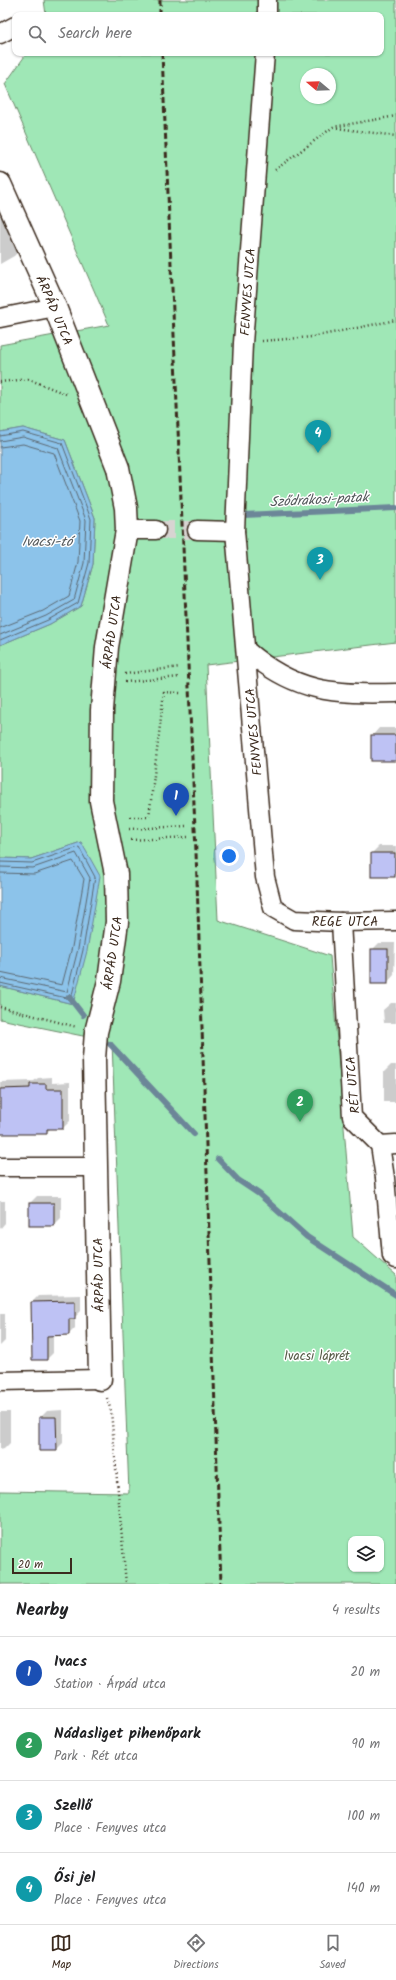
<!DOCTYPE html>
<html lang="en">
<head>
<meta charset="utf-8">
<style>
  body { margin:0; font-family:Kalam,sans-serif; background:#f2f2f2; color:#202124 }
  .controls { position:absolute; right:12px; bottom:12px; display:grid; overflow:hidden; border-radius:8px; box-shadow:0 1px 3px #0004 }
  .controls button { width:36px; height:36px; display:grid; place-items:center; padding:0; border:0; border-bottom:1px solid #e0e0e0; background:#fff; color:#202124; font:20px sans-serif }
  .compass { position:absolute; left:300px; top:68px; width:36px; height:36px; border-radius:50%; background:#fff; box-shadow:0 1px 3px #0004; rotate:289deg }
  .scale { position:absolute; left:12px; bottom:10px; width:60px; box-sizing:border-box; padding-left:4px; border:2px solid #3b2a1e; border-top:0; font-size:11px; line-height:14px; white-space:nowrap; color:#3b2a1e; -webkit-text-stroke:3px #fff; paint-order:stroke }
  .you { position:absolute; left:229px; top:856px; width:14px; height:14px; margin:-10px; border:3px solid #fff; border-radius:50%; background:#1a73e8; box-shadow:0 0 0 6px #1a73e833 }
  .badge { display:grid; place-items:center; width:26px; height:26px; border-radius:50%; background:#3b2a1e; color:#fff; font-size:13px; font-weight:700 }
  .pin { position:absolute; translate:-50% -33px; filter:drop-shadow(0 1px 2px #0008) }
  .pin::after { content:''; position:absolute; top:21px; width:14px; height:12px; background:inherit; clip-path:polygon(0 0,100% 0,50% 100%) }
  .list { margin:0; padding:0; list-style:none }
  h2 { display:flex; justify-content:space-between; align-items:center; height:52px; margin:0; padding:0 16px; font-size:17px }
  h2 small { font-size:13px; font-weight:400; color:#757577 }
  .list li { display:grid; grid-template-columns:26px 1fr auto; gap:12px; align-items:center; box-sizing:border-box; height:72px; padding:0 16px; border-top:1px solid #e0e0e0 }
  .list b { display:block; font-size:15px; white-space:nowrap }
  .list p { margin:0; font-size:13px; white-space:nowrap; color:#757577 }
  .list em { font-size:13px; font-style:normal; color:#757577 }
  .icon { flex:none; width:22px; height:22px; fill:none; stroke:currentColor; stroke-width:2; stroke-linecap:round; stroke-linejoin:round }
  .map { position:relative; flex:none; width:396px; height:1584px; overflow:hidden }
  .search { position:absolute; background:#fff; box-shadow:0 1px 3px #0004; left:12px; right:12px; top:12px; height:44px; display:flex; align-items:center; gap:10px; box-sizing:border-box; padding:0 14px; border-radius:8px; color:#757577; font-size:15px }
  .sheet { height:340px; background:#fff }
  nav { display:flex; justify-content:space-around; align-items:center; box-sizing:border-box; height:56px; border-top:1px solid #e0e0e0; background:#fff; font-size:11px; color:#757577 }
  nav a { display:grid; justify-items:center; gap:2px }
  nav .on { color:#3b2a1e }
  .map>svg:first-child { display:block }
</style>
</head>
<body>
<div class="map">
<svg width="396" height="1584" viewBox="0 0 396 1584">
  <rect width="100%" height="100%" fill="#fff"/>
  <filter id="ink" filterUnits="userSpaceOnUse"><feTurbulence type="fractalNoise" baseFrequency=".025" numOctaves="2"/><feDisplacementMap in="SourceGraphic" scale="8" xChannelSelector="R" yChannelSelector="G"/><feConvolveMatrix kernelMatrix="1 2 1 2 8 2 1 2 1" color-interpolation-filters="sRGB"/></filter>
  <g filter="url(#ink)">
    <!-- green -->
    <path fill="#9fe7b6" stroke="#6d886a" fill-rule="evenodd" d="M44,0H396V642L206,665L218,920L330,956L353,1237L396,1275V1584H0V1491L129,1493L112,1042L0,1019V986L73,1004L81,842L31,859L0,858V645L50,624L81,606L93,564L95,518L65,440L23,428L0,432V345L109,325L5,84L27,53H381V15H46ZM306,74H330V98H306ZM351,1539H381V1569H351Z"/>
    <!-- water -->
    <g fill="#8cc3ea" stroke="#6c8698">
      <polygon points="23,428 65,440 95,518 93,564 81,606 50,624 0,645 0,432"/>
      <polygon points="81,842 100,876 87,951 73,1004 0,986 0,858 31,859"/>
    </g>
    <!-- shadow -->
    <g fill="#0003">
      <polygon points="0,213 21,249 14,256 0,264"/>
      <polygon points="379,728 396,728 396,759 372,736"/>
      <polygon points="379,846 396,846 396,876 372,876 372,853"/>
      <polygon points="379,943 395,943 394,975 387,983 372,950"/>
      <polygon points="391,1003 396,1003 396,1023 384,1023 383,1010"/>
      <polygon points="391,1065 396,1065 396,1102 384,1102 384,1072"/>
      <polygon points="52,1077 52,1083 70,1082 70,1121 63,1128 51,1128 46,1133 0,1133 0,1082 34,1081 38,1078"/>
      <polygon points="37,1196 61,1196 61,1218 54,1225 30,1203"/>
      <polygon points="0,1201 5,1201 5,1223 0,1229"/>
      <polygon points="81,1295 81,1311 75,1317 75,1328 69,1334 53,1335 53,1353 47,1359 32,1302 38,1296"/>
      <polygon points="0,1314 5,1314 5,1341 0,1346"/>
      <polygon points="63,1410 63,1443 56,1450 40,1418 47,1411"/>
      <polygon points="0,1412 10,1412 10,1443 4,1449 0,1450"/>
    </g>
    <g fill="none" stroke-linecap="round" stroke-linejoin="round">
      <!-- shore -->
      <g stroke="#5b6770" stroke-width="1">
        <polyline points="0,436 23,432 62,443 91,519 89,563 78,603 48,620 0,640"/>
        <polyline points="0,441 23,437 58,448 86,520 84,563 74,600 46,616 0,635"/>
        <polyline points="0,447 23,444 54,453 80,521 78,562 69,596 43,611 0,628"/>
        <polyline points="0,862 32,863 79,847 95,877 83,950 71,999 0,983"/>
        <polyline points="0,867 33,868 76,853 90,878 78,949 67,992 0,978"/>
        <polyline points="0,873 34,874 73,861 84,879 72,947 62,985 0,972"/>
      </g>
      <!-- stream -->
      <g stroke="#6c8698" stroke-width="6">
        <polyline points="243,515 396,508"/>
        <polyline points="69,997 83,1015"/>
        <polyline points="110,1044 194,1134"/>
        <polyline points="218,1159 238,1180 259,1194 307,1237 396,1295"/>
      </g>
    </g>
    <!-- building -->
    <g fill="#bec2f4" stroke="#3b2a1e">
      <rect x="371" y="735" width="25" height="26"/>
      <rect x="371" y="853" width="24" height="24"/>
      <rect x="371" y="949" width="17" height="35"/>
      <polygon points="30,1084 46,1084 46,1089 63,1089 63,1129 47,1129 47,1134 0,1134 0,1089 30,1088"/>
      <rect x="29" y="1203" width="25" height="23"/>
      <polygon points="75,1301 75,1319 69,1319 69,1335 47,1336 47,1360 32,1360 31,1302"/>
      <polygon points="39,1417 56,1417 57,1451 39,1451"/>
    </g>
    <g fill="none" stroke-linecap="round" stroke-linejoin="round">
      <!-- street-tunnel -->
      <polyline stroke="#d8d4d2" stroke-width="18" stroke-dasharray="18 9" stroke-linecap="butt" points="156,530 197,530"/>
      <defs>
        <g id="street">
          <polyline points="267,0 267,15"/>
          <polyline points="0,34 15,26"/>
          <polyline points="265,53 243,343 235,531 265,877 273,908 294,920 341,922 396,921"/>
          <polyline points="0,318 55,307"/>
          <polyline points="127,530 156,530"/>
          <polyline points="197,530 235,531"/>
          <path d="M246,650C294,692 334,695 396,693"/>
          <polyline points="341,922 352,1117 380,1145 385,1178 392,1256 396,1259"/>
          <polyline points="380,1145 396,1144"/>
          <polyline points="0,1167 96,1167"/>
          <polyline points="0,1381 100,1379"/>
        </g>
        <polyline id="secondary" points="0,184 55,307 118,468 126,508 127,530 107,647 102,710 101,801 116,874 117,922 109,981 96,1032 94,1059 100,1379"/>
      </defs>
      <!-- street casing -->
      <use href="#street" stroke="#3b2a1e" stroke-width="21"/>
      <!-- secondary casing -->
      <use href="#secondary" stroke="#3b2a1e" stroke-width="25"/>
      <!-- path -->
      <g stroke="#3b2a1e" stroke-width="2.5" stroke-dasharray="1 3" stroke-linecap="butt">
        <polyline points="337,128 396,136"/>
        <polyline points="275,170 333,127 396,116"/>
        <polyline points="262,341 312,337 396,320"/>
        <polyline points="0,382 28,379 66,394"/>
        <polyline points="125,674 180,667"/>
        <polyline points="125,682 180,677"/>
        <polyline points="126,817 149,817 164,692 181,693"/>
        <polyline points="129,829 187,826"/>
        <polyline points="131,840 188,837"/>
        <polyline points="0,1007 77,1027"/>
        <polyline points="107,1398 111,1411 126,1584"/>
      </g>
      <!-- street -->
      <use href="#street" stroke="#fff" stroke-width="18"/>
      <!-- secondary -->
      <use href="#secondary" stroke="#fff" stroke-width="22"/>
      <!-- rail -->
      <g stroke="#3b2a1e" stroke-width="3" stroke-dasharray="6 3" stroke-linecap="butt">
        <polyline points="160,0 160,15"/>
        <polyline points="162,53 196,852 221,1584"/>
      </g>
    </g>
  </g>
  <g text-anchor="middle" stroke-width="3" stroke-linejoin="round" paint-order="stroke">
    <!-- street labels -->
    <g font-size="13" fill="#3b2a1e" stroke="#fff">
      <text transform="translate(247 292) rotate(-86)" y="5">FENYVES UTCA</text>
      <text transform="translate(55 310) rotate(67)" y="5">ÁRPÁD UTCA</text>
      <text transform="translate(111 632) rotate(-82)" y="5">ÁRPÁD UTCA</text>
      <text transform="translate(253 732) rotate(-95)" y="5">FENYVES UTCA</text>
      <text x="345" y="926">REGE UTCA</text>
      <text transform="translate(112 953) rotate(-82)" y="5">ÁRPÁD UTCA</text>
      <text transform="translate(352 1085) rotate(-95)" y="5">RÉT UTCA</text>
      <text transform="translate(98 1275) rotate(-91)" y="5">ÁRPÁD UTCA</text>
    </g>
    <!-- park labels -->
    <g font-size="13" fill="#545944" stroke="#fff">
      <text x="317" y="1360">Ivacsi láprét</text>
    </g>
    <!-- water labels -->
    <g font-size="14" font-style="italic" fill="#53585b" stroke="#fff">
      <text transform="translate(319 499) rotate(-3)" y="5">Sződrákosi-patak</text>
      <text x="47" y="546">Ivacsi-tó</text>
    </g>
  </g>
</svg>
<div class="controls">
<button><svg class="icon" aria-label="layers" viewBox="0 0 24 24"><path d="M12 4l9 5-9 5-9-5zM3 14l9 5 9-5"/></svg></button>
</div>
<svg class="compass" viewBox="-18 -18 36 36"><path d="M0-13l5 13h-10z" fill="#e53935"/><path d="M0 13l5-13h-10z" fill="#757577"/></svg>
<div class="scale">20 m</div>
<div class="you"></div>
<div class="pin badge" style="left:176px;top:816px;background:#1a4fb4">1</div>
<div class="pin badge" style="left:300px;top:1122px;background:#2e9e5b">2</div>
<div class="pin badge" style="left:320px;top:580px;background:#0f9aa8">3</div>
<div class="pin badge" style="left:318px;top:453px;background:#0f9aa8">4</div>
<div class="search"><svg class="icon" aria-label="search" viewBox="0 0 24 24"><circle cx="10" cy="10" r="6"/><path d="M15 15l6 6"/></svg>Search here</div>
</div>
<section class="sheet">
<h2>Nearby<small>4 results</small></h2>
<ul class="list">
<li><span class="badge" style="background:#1a4fb4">1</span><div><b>Ivacs</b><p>Station · Árpád utca</p></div><em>20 m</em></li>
<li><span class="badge" style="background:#2e9e5b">2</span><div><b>Nádasliget pihenőpark</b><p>Park · Rét utca</p></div><em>90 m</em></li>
<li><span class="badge" style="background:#0f9aa8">3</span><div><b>Szellő</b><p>Place · Fenyves utca</p></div><em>100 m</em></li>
<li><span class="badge" style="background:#0f9aa8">4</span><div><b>Ősi jel</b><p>Place · Fenyves utca</p></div><em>140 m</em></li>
</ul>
</section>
<nav>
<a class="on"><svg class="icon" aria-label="map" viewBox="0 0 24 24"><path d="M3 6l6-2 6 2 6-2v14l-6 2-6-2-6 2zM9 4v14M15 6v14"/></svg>Map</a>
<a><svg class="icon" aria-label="directions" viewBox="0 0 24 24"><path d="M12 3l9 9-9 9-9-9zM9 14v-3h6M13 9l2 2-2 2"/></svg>Directions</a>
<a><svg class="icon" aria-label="saved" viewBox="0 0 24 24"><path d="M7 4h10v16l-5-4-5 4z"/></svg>Saved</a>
</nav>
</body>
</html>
